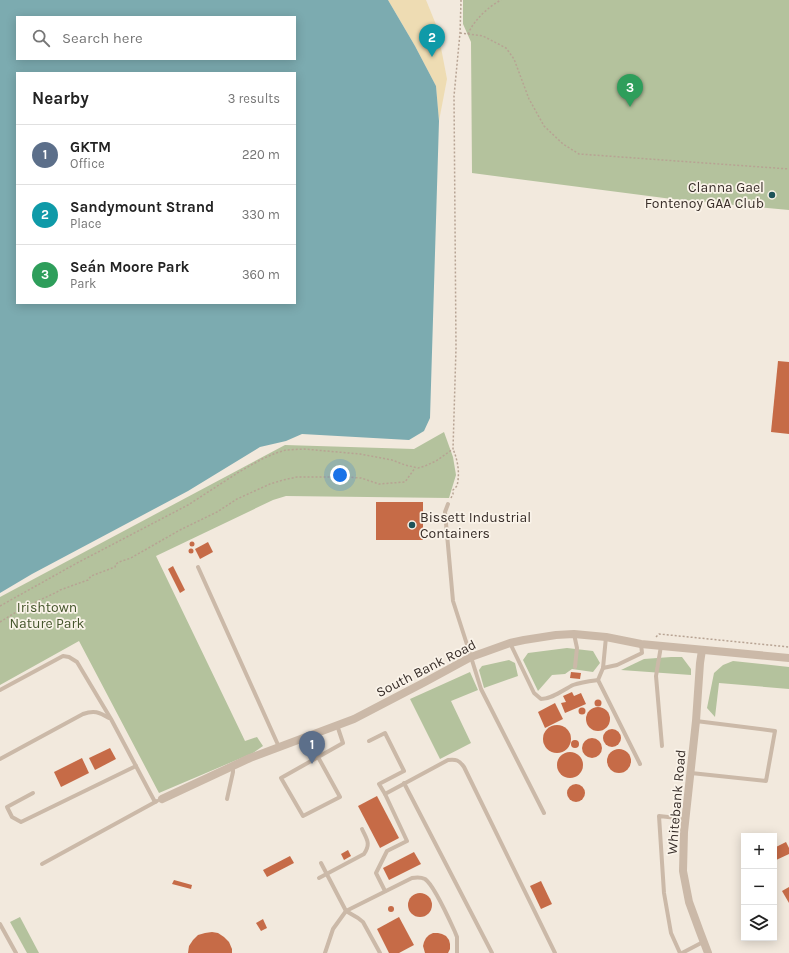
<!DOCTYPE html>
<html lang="en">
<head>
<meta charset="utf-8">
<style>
  body { margin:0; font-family:Karla,sans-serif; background:#f2f2f2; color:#222 }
  .controls { position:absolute; right:12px; bottom:12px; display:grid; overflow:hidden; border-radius:0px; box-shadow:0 2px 10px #0003 }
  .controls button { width:36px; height:36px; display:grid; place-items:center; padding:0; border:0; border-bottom:1px solid #e0e0e0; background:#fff; color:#222; font:20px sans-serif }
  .you { position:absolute; left:340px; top:475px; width:14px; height:14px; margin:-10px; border:3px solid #fff; border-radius:50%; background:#1a73e8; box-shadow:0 0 0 6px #1a73e833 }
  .badge { display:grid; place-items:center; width:26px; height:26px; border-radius:50%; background:#111827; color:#fff; font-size:13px; font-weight:700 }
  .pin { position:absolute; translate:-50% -33px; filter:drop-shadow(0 1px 2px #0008) }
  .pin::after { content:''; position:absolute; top:21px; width:14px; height:12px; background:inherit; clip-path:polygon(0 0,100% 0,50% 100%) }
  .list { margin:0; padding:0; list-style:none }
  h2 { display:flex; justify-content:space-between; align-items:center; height:52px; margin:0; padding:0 16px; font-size:17px }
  h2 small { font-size:13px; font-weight:400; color:#767676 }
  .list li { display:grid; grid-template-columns:26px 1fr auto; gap:12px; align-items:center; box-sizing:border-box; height:60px; padding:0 16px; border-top:1px solid #e0e0e0 }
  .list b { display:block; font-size:15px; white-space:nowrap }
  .list p { margin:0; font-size:13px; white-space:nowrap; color:#767676 }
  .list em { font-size:13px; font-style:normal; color:#767676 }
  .icon { flex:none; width:22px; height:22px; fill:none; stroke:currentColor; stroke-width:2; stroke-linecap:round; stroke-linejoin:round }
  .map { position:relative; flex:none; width:789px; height:953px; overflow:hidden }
  .search { position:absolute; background:#fff; box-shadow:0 2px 10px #0003; left:16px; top:16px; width:280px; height:44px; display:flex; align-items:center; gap:10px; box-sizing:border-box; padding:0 14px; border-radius:0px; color:#767676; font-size:15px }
  .panel { position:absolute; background:#fff; box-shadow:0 2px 10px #0003; left:16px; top:72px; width:280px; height:232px; border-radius:0px }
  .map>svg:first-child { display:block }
</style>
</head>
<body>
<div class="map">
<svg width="789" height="953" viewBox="0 0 789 953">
  <rect width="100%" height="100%" fill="#f2e9dd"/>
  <!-- green -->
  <g fill="#b4c29d">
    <polygon points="463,0 789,0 789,210 672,199 472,173 471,42 463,24"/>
    <polygon points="444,432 453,457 456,475 449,498 286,496 273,500 156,556 245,741 257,737 263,746 253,753 159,793 79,641 0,685 0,597 285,445 414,449"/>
    <polygon points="567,648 593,651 600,663 593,672 572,669 565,674 552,675 538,691 523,660 528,653"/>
    <polygon points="671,657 682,657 691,669 691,675 621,670 644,659"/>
    <polygon points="509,660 515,663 518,676 484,688 479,670 482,666"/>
    <polygon points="733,661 789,667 789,689 719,683 715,717 707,708 714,673 723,665"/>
    <polygon points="470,672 478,690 451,701 471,743 440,759 410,699"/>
    <polygon points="20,917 39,953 27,953 10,922"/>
  </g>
  <!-- sand -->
  <polygon fill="#eedcb3" points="388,0 426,0 437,27 447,79 439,121 436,86 415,46"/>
  <!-- water -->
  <path fill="#7cabb0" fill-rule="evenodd" d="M0,0H388L415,46L436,86L439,121L430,418L424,431L409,440L302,434L286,441L260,447L188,491L32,574L0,593ZM17,17H295V59H17ZM17,73H295V303H17Z"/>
  <!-- building -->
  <g fill="#c66b47">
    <polygon points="778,361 789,362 789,434 771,432"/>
    <rect x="376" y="502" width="47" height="38"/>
    <circle cx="192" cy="544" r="2.5"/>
    <polygon points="208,542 213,552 200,559 195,549"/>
    <circle cx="191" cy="551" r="2.5"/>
    <polygon points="173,566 185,590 180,593 168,569"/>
    <polygon points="571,672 581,673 580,679 570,678"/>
    <polygon points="572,692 574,696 581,693 586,704 565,713 561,703 566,702 563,696"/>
    <circle cx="598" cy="703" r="3.5"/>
    <polygon points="555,703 563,719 545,728 538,712"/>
    <circle cx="598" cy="719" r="12"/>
    <circle cx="582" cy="711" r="3.5"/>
    <circle cx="557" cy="739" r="14"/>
    <circle cx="612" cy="738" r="9"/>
    <circle cx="592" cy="748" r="10"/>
    <circle cx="575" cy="744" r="4"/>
    <polygon points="110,748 116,759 95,770 89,758"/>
    <circle cx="619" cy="761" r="12"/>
    <circle cx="570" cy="765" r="13"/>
    <polygon points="82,758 89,773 61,787 54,772"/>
    <circle cx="576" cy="793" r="9"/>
    <polygon points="377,796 399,838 380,848 358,806"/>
    <polygon points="786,842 789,848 789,854 774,861 774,848"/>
    <polygon points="348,850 351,856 344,860 341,854"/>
    <polygon points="414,852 421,864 389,880 383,868"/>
    <polygon points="290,856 294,863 267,877 263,870"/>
    <polygon points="174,880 192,885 191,889 172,884"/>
    <polygon points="541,881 552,904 541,909 530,886"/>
    <polygon points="789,887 789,903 782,891"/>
    <circle cx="420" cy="905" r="12"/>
    <circle cx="391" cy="909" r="3"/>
    <polygon points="399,917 414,945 399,953 389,953 377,929"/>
    <polygon points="263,919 267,928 261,931 256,923"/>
    <polygon points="212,932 218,933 224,937 229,942 232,949 232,953 188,953 189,946 193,940 198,935 205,933"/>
    <polygon points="433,933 438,933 442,934 446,936 449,940 450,944 450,949 448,953 425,953 423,946 424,942 426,938 429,935"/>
  </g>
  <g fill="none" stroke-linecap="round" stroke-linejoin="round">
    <!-- path -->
    <g stroke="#b7a393" stroke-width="1.5" stroke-dasharray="2 2" stroke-linecap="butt">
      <polyline points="460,33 483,36 506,48 514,59 529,99 544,126 563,144 579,154 789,169"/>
      <path d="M468,34C474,20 488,7 501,0"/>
      <path d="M451,498L453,494V490L457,486C460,473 458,461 453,449"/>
      <polyline points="0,606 77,563 188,505 239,472 262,459 276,453 286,450 304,449 360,454 392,460 405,465 418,468 425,466 436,461 453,449 456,348 454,96 460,33 461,0"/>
      <polyline points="0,622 21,609 57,592 60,590 88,580 91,576 115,567 116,564 119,562 131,558 178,531 217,512 237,499 270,484 283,480 297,477 346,477 361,478 379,484 405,482 415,468"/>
      <polyline points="656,637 659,634 789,647"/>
    </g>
    <!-- lane -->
    <g stroke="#cbb9a8" stroke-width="4">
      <polyline points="448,504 445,512 453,601 471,657 481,689 544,813"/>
      <polyline points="198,567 279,747"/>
      <polyline points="574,634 577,648 575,667"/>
      <polyline points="606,637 603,668 617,665 642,653 641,644"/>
      <path d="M510,643L534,693L541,699C552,699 563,690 573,685C581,682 590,681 598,680L603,668"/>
      <polyline points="661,646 656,676 662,746"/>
      <polyline points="598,680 640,764"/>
      <polyline points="0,690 63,656 69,657 77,662 111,719 155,802"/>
      <polyline points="369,741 385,733 404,771 379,784 385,794"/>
      <polyline points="318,757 340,797 303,816 281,778 343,743 337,725"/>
      <path d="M0,759L83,714C94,710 99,712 109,718"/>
      <polyline points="691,773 766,781 775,731 696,721"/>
      <polyline points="404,783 492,953"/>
      <polyline points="33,793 7,807 12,817 21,822 136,766"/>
      <polyline points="227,799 233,772 233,766"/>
      <polyline points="321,863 346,911 358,918 363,922 380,953"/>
      <polyline points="42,864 157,801"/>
      <path d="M319,878L364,854C371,843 367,840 362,829"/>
      <path d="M385,891L376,873L387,851L407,841L385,794L448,760C456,759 459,760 464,767L555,953"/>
      <polyline points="0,924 16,953"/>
      <path d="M325,953L333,929L346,911L412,878C417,877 421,877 425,879C434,885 450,921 455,932L457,937V953"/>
      <polyline points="680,953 671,933 664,893 659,816 686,819"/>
      <polyline points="682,953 703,942"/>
    </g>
    <!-- street -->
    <g stroke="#cbb9a8" stroke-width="8">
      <polyline points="702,650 700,663 696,721 684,832 683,871 689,902 700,932 708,953"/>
      <polyline points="162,799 250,758 354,719 425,682 471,657 510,643 524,640 556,635 574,634 606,637 641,644 789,658"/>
    </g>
  </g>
  <!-- markers -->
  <g fill="#1e5359" stroke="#faf3e9" stroke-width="1.5">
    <circle cx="772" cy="195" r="4"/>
    <circle cx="412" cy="525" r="4"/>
  </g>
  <g text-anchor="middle" stroke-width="3.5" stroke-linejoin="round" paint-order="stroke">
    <!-- poi labels -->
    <g font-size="14" fill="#382e29" stroke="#faf3e9" text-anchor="end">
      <text x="764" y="192">Clanna Gael<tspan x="764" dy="16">Fontenoy GAA Club</tspan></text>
      <text x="420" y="522" text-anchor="start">Bissett Industrial<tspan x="420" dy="16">Containers</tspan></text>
    </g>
    <!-- park labels -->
    <g font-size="14" fill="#45562c" stroke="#faf3e9">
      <text x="47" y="612">Irishtown<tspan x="47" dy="16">Nature Park</tspan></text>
    </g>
    <!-- street labels -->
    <g font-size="14" fill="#382e29" stroke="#faf3e9">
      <text transform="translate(426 668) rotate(-27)" y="5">South Bank Road</text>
      <text transform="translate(676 802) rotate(-85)" y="5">Whitebank Road</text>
    </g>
  </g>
</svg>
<div class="controls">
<button>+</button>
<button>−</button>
<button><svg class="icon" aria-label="layers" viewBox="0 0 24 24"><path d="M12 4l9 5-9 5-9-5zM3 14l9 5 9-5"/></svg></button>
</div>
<div class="you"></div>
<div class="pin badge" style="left:312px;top:764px;background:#5c6f8a">1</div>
<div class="pin badge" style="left:432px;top:57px;background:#0f9aa8">2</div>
<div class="pin badge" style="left:630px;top:107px;background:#2e9e5b">3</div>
<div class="search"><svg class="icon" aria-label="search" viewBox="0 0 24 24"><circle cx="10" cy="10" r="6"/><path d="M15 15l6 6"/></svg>Search here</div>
<section class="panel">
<h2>Nearby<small>3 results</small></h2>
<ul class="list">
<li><span class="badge" style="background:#5c6f8a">1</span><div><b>GKTM</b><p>Office</p></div><em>220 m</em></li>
<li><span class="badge" style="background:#0f9aa8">2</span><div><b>Sandymount Strand</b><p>Place</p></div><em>330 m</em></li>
<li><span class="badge" style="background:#2e9e5b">3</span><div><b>Seán Moore Park</b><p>Park</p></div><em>360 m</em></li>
</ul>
</section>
</div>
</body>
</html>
